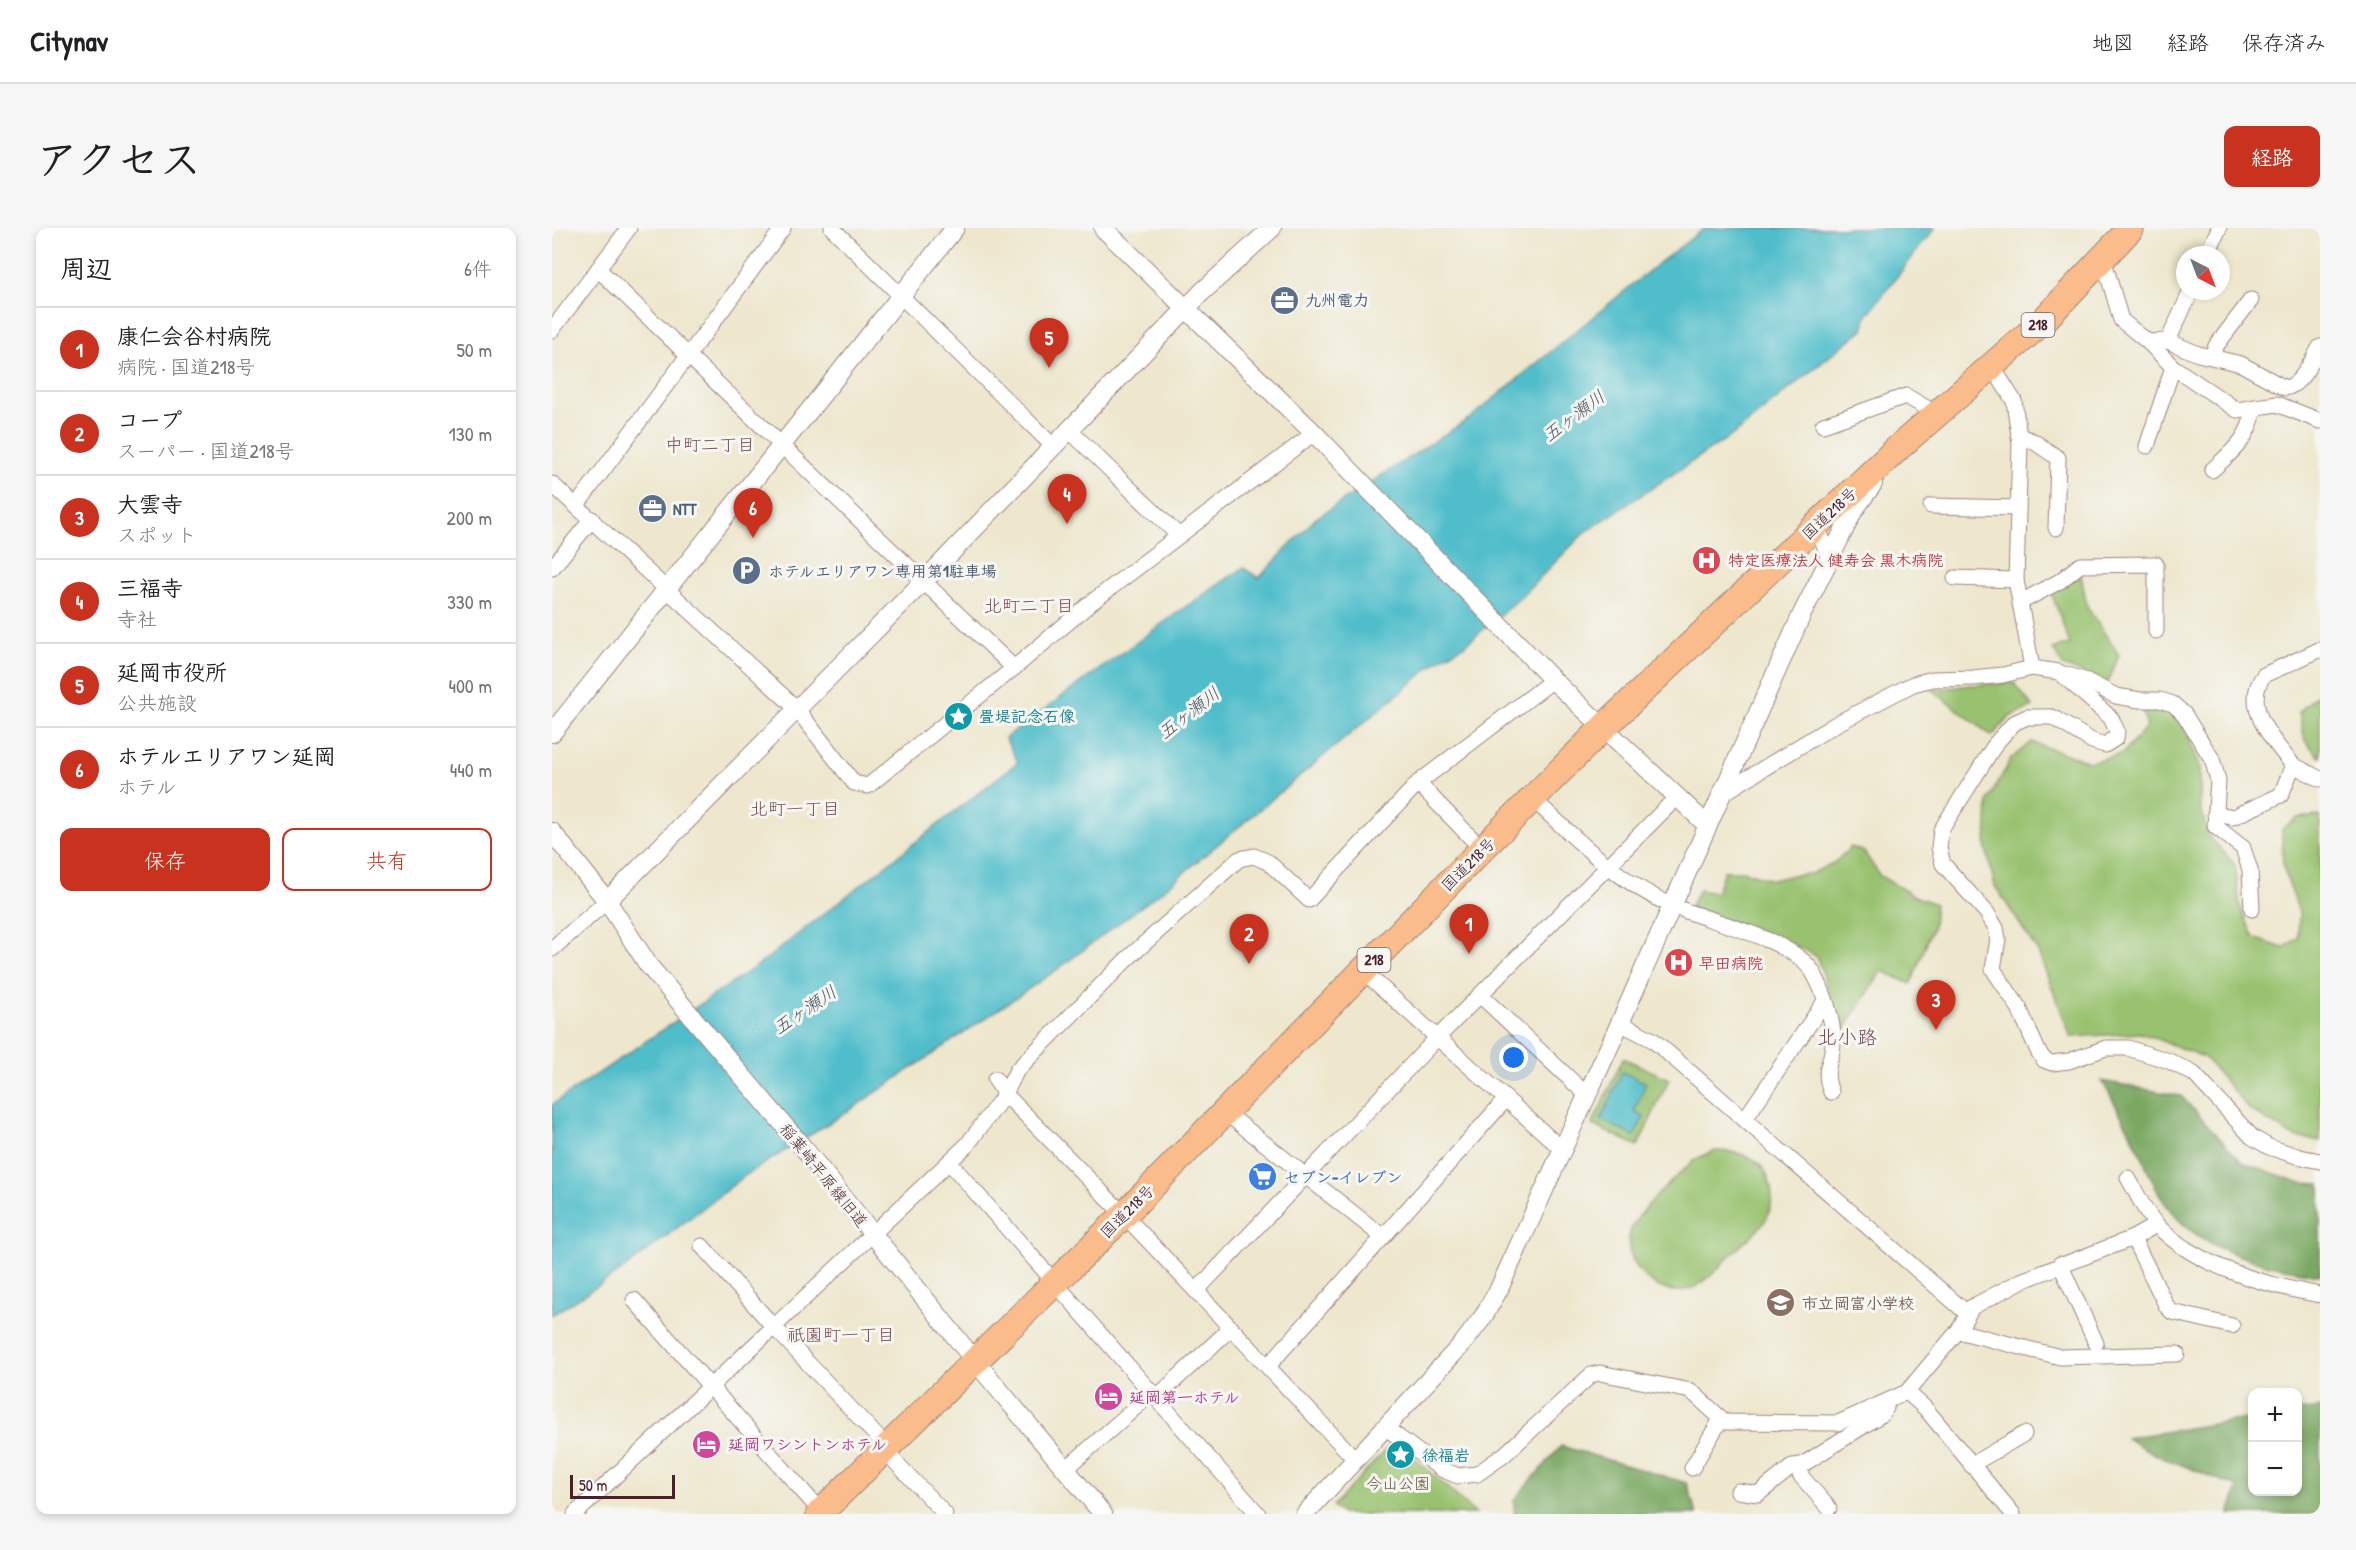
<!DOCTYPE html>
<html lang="ja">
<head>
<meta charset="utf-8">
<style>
  body { margin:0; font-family:"Patrick Hand","Klee One",sans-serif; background:#f6f6f6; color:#202124 }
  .controls { position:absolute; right:18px; bottom:18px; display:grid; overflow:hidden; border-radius:12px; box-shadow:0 3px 9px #0003 }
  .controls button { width:54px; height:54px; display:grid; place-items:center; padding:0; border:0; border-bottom:2px solid #e0e0e0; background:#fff; color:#202124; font:30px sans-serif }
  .compass { position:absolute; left:1624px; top:18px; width:54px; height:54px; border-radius:50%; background:#fff; box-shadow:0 3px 9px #0003; rotate:138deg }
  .scale { position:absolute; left:18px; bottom:15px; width:105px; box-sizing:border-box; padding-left:6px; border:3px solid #4a1f2b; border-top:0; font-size:16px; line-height:21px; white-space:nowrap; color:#4a1f2b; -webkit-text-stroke:4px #f6f6f2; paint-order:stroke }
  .you { position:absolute; left:962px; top:830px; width:21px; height:21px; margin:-15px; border:4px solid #fff; border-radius:50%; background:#1a73e8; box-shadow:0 0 0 9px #1a73e833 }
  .badge { display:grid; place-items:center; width:39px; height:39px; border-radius:50%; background:#c8321e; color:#fff; font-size:20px; font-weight:700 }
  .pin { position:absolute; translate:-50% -50px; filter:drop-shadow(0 2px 3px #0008) }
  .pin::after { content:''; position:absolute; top:32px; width:21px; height:18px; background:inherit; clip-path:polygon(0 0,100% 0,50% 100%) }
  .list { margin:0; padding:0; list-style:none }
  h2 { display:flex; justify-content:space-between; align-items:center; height:78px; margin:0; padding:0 24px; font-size:26px }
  h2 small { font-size:20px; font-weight:400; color:#757577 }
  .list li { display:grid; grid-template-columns:39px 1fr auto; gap:18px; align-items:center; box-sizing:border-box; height:84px; padding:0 24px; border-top:2px solid #e0e0e0 }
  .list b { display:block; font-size:22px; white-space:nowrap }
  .list p { margin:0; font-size:20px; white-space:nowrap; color:#757577 }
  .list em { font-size:20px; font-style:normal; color:#757577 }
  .actions { display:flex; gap:12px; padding:18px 24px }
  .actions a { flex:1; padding:14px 0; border:2px solid #c8321e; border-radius:12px; text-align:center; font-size:21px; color:#c8321e }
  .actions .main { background:#c8321e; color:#fff }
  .map { position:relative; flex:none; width:1768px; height:1286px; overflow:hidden; border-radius:12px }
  header { display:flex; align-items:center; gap:36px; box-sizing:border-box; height:84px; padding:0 30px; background:#fff; border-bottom:2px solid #e0e0e0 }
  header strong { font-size:28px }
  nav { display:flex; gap:33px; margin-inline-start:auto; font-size:21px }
  .intro { display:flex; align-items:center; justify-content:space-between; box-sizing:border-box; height:144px; padding:0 36px }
  h1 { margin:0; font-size:42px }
  .button { padding:15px 27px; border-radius:12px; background:#c8321e; color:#fff; font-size:21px; font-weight:700 }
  main { display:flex; gap:36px; padding:0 36px }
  aside { flex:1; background:#fff; border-radius:12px; box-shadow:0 3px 9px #0003 }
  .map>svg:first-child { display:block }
</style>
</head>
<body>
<header>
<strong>Citynav</strong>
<nav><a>地図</a><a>経路</a><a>保存済み</a></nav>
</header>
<div class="intro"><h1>アクセス</h1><a class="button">経路</a></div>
<main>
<aside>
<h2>周辺<small>6件</small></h2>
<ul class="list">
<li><span class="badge">1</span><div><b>康仁会谷村病院</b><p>病院 · 国道218号</p></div><em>50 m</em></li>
<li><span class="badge">2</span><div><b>コープ</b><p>スーパー · 国道218号</p></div><em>130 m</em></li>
<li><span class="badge">3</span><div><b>大雲寺</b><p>スポット</p></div><em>200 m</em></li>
<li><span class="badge">4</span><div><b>三福寺</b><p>寺社</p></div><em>330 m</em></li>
<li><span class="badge">5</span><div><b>延岡市役所</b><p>公共施設</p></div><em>400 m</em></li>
<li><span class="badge">6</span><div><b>ホテルエリアワン延岡</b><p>ホテル</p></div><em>440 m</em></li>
</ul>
<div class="actions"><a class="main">保存</a><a>共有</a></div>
</aside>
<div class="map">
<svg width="1768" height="1286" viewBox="0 0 1768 1286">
  <rect width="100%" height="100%" fill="#f6f6f2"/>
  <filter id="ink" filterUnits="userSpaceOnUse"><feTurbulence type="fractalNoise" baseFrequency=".0167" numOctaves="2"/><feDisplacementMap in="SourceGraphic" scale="12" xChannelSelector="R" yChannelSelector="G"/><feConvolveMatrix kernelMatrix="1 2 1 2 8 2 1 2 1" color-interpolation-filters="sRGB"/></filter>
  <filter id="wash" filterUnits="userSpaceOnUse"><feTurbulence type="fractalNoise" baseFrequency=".008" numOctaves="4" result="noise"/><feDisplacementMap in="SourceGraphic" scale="24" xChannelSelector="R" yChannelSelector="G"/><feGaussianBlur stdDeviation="1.35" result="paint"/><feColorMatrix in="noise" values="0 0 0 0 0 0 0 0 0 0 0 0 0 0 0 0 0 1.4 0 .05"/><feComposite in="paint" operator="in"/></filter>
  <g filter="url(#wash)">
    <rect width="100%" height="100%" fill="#eee7cd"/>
    <!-- green -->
    <g fill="#99c26f" stroke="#72704d" stroke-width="1.5">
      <polygon points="1529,347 1535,379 1567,427 1556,455 1511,438 1501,421 1518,416 1499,363"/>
      <polygon points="1462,455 1481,479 1459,488 1440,508 1380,462 1419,457"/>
      <polygon points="1768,464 1768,529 1753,513 1747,484"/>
      <polygon points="1590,481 1618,485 1634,503 1648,538 1648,578 1656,607 1683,637 1688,678 1702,710 1731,720 1746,710 1747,684 1731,638 1730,601 1745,590 1768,588 1768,913 1742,909 1698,882 1652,829 1589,805 1519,809 1486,724 1443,658 1434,621 1436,573 1459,531 1479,514 1538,534 1570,526 1595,499"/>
      <polygon points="1299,619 1312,624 1328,648 1362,668 1383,676 1381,698 1359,756 1330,743 1288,808 1284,784 1265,729 1253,722 1138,679 1147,662 1164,665 1172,643 1191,643 1221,652 1241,647 1259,646 1283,634"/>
      <polygon points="1071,830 1117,851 1086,918 1040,897"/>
      <path d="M1163,923C1176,923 1190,924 1202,932C1220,943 1224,971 1215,989C1209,1002 1187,1018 1177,1029C1166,1040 1151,1059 1134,1062C1118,1065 1105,1061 1093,1049C1081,1036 1073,1021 1078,1004C1083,986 1127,945 1142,933C1148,928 1156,926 1163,923Z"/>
      <polygon points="843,1212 924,1286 790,1286 781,1278"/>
    </g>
    <!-- forest -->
    <g fill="#7aa862" stroke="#626446" stroke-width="1.5">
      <path d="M1550,853L1629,868L1690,934L1749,955L1768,956V1047C1721,1040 1658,1026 1625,990C1605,969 1597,943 1585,918C1574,896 1562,874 1550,853Z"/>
      <polygon points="1768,1180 1768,1286 1677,1286 1686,1259 1604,1227 1574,1210 1700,1190 1700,1264 1746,1264 1746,1183"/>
      <polygon points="1009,1218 1135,1255 1145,1286 962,1286 962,1272"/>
    </g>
    <!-- water -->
    <g fill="#50bdca" stroke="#4d6e7a" stroke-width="1.5">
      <polygon points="1153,0 1383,0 1315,87 1311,101 1182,206 1032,305 968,370 913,417 888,431 610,663 506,741 301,880 194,947 68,1044 0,1087 0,877 209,735 466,534 453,510 629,382 691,340 707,350 764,290 918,190 1103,38"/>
      <polygon points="1070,844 1094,855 1082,884 1092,889 1082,908 1049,892"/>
    </g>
  </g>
  <g filter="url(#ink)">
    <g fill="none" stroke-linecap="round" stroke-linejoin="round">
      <defs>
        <g id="minor">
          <polyline points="280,0 502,219"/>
          <polyline points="1655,27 1667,0"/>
          <polyline points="1551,30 1569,92 1596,114 1616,113 1639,63"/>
          <polyline points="46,41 462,440"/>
          <polyline points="0,102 77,0"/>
          <path d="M1616,113L1646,126L1689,136L1733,160C1749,158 1760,132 1768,119"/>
          <polyline points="1596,114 1621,139 1685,182 1725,176 1768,193"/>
          <polyline points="1660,128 1664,118 1699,72"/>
          <polyline points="1440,138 1462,173 1468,215 1464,352 1480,440"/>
          <polyline points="1271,197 1354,168 1385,186"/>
          <polyline points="517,202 626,307"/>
          <polyline points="1467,208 1481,213 1506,230 1504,300"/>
          <polyline points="1595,218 1621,139"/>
          <path d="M1660,242C1684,220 1696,212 1703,179"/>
          <polyline points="0,256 244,480 302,555 316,558 462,440 540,374 762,205"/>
          <polyline points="25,277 231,0"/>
          <polyline points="1379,278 1466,280"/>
          <polyline points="1265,296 1277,331"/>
          <polyline points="0,340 40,291"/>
          <polyline points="1403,350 1464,352"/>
          <polyline points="1467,375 1508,353 1528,337 1604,336 1604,403"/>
          <polyline points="1513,446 1535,453 1564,468 1588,472 1608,472 1621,476 1632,486 1660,531 1666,552 1663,598 1691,620 1698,642 1700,681"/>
          <polyline points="1741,537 1768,551"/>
          <polyline points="866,555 930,621"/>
          <polyline points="1173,564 1284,496 1361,456 1381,451 1421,450 1451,447 1480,440 1507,444 1559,490 1565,503 1564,510 1553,517 1540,513 1500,489 1475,489 1462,495 1444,515 1389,602 1387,620 1391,636 1435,685 1444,700 1446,711 1441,741 1467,780 1486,823 1492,832 1500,835 1517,833 1554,820 1576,820 1617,833 1642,846 1700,909 1717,919 1748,929 1768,933"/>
          <path d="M981,571C1024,611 1066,654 1121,678C1158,694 1243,711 1262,746C1272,764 1281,790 1281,811C1282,834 1269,838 1279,864"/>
          <path d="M1663,586L1681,589L1729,567L1741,537C1721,513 1689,478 1712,447L1767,422"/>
          <polyline points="0,721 55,673"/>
          <polyline points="811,743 1011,922"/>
          <polyline points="928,767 1036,868"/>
          <polyline points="443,851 453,866 572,987 803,1231"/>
          <polyline points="673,884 831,1009"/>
          <polyline points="1193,891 1273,773"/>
          <polyline points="397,934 706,1286"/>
          <path d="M1576,950C1585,965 1593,985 1605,997C1644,1039 1714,1057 1768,1067"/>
          <polyline points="1581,1010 1615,1079 1620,1084 1680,1098"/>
          <polyline points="150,1018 221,1098 335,1219"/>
          <polyline points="1508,1036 1544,1115"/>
          <polyline points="644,1063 886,809 1125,569"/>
          <polyline points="82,1072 271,1286"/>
          <polyline points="1416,1086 1420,1079 1469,1053 1581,1010 1604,997"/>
          <polyline points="1406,1103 1508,1129 1625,1126"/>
          <polyline points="716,1138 954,871"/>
          <polyline points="1355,1164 1373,1180 1461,1286"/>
          <polyline points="605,1169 679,1100"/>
          <polyline points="833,1199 889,1241 906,1248 925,1246 952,1227 1039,1147 1048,1145 1139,1163 1173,1194 1286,1195 1355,1164 1406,1103 1416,1086 1101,812 1068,795"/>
          <polyline points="332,1222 393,1286"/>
          <polyline points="1250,1237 1248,1247 1277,1280"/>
          <polyline points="1419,1237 1472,1206"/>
          <polyline points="515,1240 601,1164"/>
          <polyline points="1140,1240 1169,1191"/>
          <polyline points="1186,1263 1206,1266 1241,1238 1250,1237 1330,1186 1334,1180"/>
          <polyline points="23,1286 415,917 453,866 465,842 575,731 687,631 702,628 716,634 757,672 866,555 1001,452"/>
        </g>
        <g id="tertiary">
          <polyline points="551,0 762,205 1001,452 1155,597"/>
          <polyline points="0,505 403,0"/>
          <polyline points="0,604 55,673 97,738 254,923 423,1133 551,1286"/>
          <polyline points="55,673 372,353 650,64 720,0"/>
          <polyline points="753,1286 912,1114 931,1089 947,1061 1068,795 1250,386 1302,282 1321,256"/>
        </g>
        <polyline id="trunk" points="267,1286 572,987 930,621 1052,499 1347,219 1490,94 1579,0"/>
      </defs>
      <!-- minor casing -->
      <use href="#minor" stroke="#9c837c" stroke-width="17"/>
      <!-- tertiary casing -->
      <use href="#tertiary" stroke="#9c837c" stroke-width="20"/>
      <!-- trunk casing -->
      <use href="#trunk" stroke="#9c837c" stroke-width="28"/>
      <!-- minor -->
      <use href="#minor" stroke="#fff" stroke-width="15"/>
      <!-- tertiary -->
      <use href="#tertiary" stroke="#fff" stroke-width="18"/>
      <!-- trunk -->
      <use href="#trunk" stroke="#f9bc8a" stroke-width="26"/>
    </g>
  </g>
  <!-- icons -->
  <defs>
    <symbol id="office-disc" viewBox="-11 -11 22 22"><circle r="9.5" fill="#5c6f8a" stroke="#f6f6f2"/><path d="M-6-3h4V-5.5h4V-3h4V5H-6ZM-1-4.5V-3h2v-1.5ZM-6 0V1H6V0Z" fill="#fff"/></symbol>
    <symbol id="hospital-disc" viewBox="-11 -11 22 22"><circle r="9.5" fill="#e0444e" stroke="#f6f6f2"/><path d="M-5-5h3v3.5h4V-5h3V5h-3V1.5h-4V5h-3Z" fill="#fff"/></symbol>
    <symbol id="parking-disc" viewBox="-11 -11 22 22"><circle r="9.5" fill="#5c6f8a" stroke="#f6f6f2"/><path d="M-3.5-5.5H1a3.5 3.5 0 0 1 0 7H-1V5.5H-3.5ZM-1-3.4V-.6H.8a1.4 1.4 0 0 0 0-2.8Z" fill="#fff"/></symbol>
    <symbol id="sight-disc" viewBox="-11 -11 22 22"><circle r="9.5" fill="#0f9aa8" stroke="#f6f6f2"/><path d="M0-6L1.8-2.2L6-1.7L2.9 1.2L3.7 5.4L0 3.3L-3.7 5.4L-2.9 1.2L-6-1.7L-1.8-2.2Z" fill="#fff"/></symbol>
    <symbol id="supermarket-disc" viewBox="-11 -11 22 22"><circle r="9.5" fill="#3f7fe0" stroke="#f6f6f2"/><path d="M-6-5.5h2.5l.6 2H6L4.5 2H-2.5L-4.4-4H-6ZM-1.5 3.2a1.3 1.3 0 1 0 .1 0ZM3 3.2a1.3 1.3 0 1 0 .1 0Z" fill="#fff"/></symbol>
    <symbol id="school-disc" viewBox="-11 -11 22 22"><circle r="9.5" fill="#8d6e63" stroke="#f6f6f2"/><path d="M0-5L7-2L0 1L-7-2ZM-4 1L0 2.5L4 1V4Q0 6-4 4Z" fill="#fff"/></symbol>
    <symbol id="hotel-disc" viewBox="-11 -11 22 22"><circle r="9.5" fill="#d1479c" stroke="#f6f6f2"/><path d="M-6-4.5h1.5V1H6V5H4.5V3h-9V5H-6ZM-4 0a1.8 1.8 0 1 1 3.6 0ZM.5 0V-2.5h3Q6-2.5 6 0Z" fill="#fff"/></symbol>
  </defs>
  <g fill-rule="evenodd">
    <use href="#office-disc" x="716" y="56" width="33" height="33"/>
    <use href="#office-disc" x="84" y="264" width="33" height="33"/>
    <use href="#hospital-disc" x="1138" y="316" width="33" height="33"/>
    <use href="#parking-disc" x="178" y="326" width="33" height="33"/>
    <use href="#sight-disc" x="390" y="472" width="33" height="33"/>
    <use href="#hospital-disc" x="1110" y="718" width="33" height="33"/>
    <use href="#supermarket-disc" x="694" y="932" width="33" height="33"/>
    <use href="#school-disc" x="1212" y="1058" width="33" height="33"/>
    <use href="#hotel-disc" x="540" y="1152" width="33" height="33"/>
    <use href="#hotel-disc" x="138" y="1200" width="33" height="33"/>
    <use href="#sight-disc" x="832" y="1210" width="33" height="33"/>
  </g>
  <g text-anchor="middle" stroke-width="6" stroke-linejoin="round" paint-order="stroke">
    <!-- shield labels -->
    <g fill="#f6f6f2" stroke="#7e6067" stroke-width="1.5">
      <rect x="1469.5" y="85" width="33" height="24" rx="4.5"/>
      <rect x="805.5" y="720" width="33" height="24" rx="4.5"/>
    </g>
    <g font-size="15" font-weight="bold" fill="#4a1f2b">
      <text x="1486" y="102">218</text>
      <text x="822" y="737">218</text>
    </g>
    <!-- service labels -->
    <g font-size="16" font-weight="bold" fill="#4e5e75" stroke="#f6f6f2" text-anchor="start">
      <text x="753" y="78">九州電力</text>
      <text x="121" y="287">NTT</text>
      <text x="216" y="349">ホテルエリアワン専用第1駐車場</text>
    </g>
    <!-- street labels -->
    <g font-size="16" fill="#4a1f2b" stroke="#f6f6f2">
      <text transform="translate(1277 285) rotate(-43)" y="6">国道218号</text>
      <text transform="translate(916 636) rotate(-45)" y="6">国道218号</text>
      <text transform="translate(272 947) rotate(51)" y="6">稲葉崎平原線旧道</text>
      <text transform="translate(575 983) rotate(-45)" y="6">国道218号</text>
    </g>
    <!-- health labels -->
    <g font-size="16" font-weight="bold" fill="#be3a42" stroke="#f6f6f2" text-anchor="start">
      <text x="1176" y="338">特定医療法人 健寿会 黒木病院</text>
      <text x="1147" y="741">早田病院</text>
    </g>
    <!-- culture labels -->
    <g font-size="16" font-weight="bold" fill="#0d838f" stroke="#f6f6f2" text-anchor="start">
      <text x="427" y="494">畳堤記念石像</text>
      <text x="870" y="1233">徐福岩</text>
    </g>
    <!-- shop labels -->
    <g font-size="16" font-weight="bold" fill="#366cbe" stroke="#f6f6f2" text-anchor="start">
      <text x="732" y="955">セブン-イレブン</text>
    </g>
    <!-- education labels -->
    <g font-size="16" font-weight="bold" fill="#785e54" stroke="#f6f6f2" text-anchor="start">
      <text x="1250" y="1081">市立岡富小学校</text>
    </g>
    <!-- hotel labels -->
    <g font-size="16" font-weight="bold" fill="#b23c85" stroke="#f6f6f2" text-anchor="start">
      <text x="577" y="1175">延岡第一ホテル</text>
      <text x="176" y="1222">延岡ワシントンホテル</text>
    </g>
    <!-- park labels -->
    <g font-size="16" fill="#62503f" stroke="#f6f6f2">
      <text x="846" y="1261">今山公園</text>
    </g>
    <!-- water labels -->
    <g font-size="18" font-style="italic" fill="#4c5663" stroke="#f6f6f2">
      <text transform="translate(1022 188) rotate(-37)" y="6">五ヶ瀬川</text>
      <text transform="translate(637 485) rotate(-38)" y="6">五ヶ瀬川</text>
      <text transform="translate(253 782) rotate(-34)" y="6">五ヶ瀬川</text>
    </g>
    <!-- neighbourhood labels -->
    <g font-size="18" fill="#7d4c53" stroke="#f6f6f2">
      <text x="158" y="223">中町二丁目</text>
      <text x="477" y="384">北町二丁目</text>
      <text x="243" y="587">北町一丁目</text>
      <text x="289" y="1113">祇園町一丁目</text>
    </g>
    <!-- quarter labels -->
    <g font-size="20" fill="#7d4c53" stroke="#f6f6f2">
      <text x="1295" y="816">北小路</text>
    </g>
  </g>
</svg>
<div class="controls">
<button>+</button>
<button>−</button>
</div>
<svg class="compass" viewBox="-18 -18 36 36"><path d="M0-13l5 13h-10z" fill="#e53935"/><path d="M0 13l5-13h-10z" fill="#757577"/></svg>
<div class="scale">50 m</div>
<div class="you"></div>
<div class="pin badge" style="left:917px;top:726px">1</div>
<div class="pin badge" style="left:697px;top:736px">2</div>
<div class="pin badge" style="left:1384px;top:802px">3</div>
<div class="pin badge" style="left:515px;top:296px">4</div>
<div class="pin badge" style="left:497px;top:140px">5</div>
<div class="pin badge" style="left:201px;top:310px">6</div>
</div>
</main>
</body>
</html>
